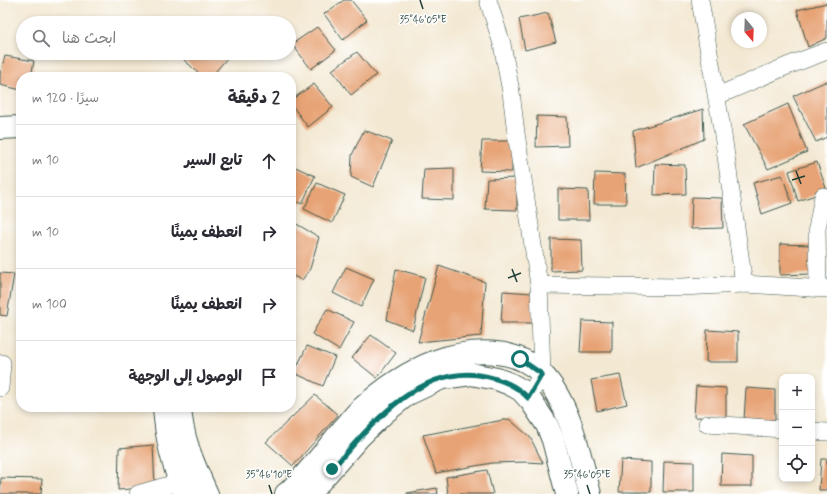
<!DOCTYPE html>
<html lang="ar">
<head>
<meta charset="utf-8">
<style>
  body { margin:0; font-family:Mynerve,"Playpen Sans Arabic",sans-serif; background:#f7f7f7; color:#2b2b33; direction:rtl }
  .controls { position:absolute; right:12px; bottom:12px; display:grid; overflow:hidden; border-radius:8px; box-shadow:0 2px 6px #0003 }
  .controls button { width:36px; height:36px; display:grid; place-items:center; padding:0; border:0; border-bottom:1px solid #e1e1e2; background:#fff; color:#2b2b33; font:20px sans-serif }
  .compass { position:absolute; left:731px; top:12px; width:36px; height:36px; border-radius:50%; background:#fff; box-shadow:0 2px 6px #0003; rotate:161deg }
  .stop { position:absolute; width:12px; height:12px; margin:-9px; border:3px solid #0f766e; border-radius:50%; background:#fff }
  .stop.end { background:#0f766e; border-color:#fff; box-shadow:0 1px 4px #0008 }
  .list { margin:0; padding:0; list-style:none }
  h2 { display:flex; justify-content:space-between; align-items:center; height:52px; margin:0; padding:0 16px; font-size:17px }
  h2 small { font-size:13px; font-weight:400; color:#7c7c81 }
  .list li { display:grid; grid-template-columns:26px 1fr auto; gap:12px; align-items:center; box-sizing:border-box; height:72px; padding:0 16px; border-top:1px solid #e1e1e2 }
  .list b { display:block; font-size:15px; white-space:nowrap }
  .list em { font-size:13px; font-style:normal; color:#7c7c81 }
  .icon { flex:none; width:22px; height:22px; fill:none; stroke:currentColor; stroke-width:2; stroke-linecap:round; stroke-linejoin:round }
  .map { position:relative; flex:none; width:827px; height:494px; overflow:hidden; direction:ltr }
  .search { position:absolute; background:#fff; box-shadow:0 2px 6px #0003; left:16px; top:16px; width:280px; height:44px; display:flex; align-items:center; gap:10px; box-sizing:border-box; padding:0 14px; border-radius:22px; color:#7c7c81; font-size:15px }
  .panel { position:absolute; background:#fff; box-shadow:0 2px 6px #0003; left:16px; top:72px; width:280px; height:340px; border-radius:16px; direction:rtl }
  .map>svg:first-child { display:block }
</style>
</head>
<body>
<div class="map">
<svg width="827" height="494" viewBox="0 0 827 494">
  <rect width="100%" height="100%" fill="#fff"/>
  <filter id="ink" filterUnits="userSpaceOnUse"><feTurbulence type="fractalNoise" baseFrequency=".025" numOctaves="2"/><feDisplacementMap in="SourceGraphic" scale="8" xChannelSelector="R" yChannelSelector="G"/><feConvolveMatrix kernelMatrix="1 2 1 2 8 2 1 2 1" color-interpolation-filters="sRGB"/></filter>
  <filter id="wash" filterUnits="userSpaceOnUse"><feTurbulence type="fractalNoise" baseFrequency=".012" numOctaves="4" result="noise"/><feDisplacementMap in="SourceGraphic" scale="16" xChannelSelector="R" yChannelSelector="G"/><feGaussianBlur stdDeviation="0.9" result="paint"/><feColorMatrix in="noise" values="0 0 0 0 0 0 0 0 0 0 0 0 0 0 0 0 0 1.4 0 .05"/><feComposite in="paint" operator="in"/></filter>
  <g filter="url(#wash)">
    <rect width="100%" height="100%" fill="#f3e8d2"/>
    <g id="blocks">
      <!-- building -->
      <g fill="#e7a374">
        <polygon points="344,0 351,0 367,20 343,40 324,14"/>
        <polygon points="827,3 827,38 808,47 797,10"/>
        <polygon points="548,13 556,42 525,50 519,19"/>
        <polygon points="317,27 336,50 311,69 292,44"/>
        <polygon points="357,52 376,75 351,95 332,70"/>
        <polygon points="190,53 223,53 228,57 211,77 203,77 184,60"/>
        <polygon points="5,56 34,61 31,77 21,77 21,90 0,85 0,74"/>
        <polygon points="827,81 827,137 816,142 793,96"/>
        <polygon points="314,84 333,107 308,127 291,104 291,100"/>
        <polygon points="788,104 807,152 768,169 744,124"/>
        <polygon points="703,109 704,139 636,168 633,131"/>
        <polygon points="537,116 567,117 568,146 536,147"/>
        <polygon points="364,130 392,141 373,187 351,177 352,155"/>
        <polygon points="482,141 512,141 512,172 480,171"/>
        <polygon points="817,162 827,191 798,201 789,171"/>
        <polygon points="655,164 685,165 686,194 654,195"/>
        <polygon points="291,165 315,176 302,204 291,199"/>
        <polygon points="454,168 454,200 422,199 424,169"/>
        <polygon points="595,173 625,174 626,204 594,204"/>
        <polygon points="782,175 792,203 762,214 753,183"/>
        <polygon points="517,178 517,210 485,209 487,179"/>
        <polygon points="317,183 345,195 332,223 304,209"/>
        <polygon points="558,189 588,190 589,220 558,220"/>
        <polygon points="692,197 722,198 723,228 691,229"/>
        <polygon points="293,222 319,237 310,269 302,280 291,275 291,226"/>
        <polygon points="551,239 581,240 582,270 551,271"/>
        <polygon points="780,244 810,245 811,274 780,275"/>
        <polygon points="439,266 485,282 481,336 418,342"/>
        <polygon points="346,267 374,279 361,307 333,293"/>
        <polygon points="396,269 425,277 413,330 387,320"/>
        <polygon points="0,273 14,274 7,316 0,315"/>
        <polygon points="503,291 533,293 533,323 501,323"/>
        <polygon points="327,309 354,322 339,350 312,334"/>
        <polygon points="582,321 612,322 612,352 580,352"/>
        <polygon points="707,330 738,332 738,362 706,362"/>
        <polygon points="371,335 396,353 377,378 352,358"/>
        <polygon points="307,346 335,357 323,386 294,373"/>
        <polygon points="620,375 627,404 597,411 591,380"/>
        <polygon points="696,386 726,388 726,418 694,417"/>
        <polygon points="746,388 775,390 775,420 744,420"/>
        <polygon points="315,395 338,415 293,466 266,442"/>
        <polygon points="509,419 530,437 543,463 527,462 492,463 436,473 423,435"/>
        <polygon points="153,445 155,487 118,490 119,448"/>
        <polygon points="722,454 752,456 752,486 721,486"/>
        <polygon points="821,459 827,459 827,490 819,490"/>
        <polygon points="621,460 651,462 651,492 619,492"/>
        <polygon points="664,461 694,462 694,492 663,492"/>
        <polygon points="487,470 493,494 448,494 446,477"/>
        <polygon points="1,478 42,479 41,494 0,494"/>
        <polygon points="437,488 438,494 407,494 407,493"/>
      </g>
    </g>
  </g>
  <g filter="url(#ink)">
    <use href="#blocks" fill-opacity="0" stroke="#3f574c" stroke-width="1"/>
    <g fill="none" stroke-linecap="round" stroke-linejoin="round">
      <defs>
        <g id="street">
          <polyline points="488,0 502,44 511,92 516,133 539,285 542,374 528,398"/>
          <polyline points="700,0 723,135 744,284"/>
          <polyline points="717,96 787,66 827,51"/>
          <polyline points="539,285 681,287 744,284 827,289"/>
          <polyline points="818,288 817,229 823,196"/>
          <polyline points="0,388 2,363"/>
          <polyline points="707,424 782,429"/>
          <polyline points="812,431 827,432"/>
          <polyline points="138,494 180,482"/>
        </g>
        <g id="secondary">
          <polyline points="0,128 21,127"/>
          <path d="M164,407C166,437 173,467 185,494"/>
          <path d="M180,407C182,440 194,465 207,494"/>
          <path d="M286,494C292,490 296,484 301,479C316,463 330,445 344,428C350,422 354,415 360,410C382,390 409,371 436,361C469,349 516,346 542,374C570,403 580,456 590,494"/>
          <polyline points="309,494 360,436 383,414 408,394 442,378 471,374 497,379 510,384 521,390 531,401 547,425 553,440 567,494"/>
        </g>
      </defs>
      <!-- street casing -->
      <use href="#street" stroke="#3f574c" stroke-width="18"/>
      <!-- secondary casing -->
      <use href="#secondary" stroke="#3f574c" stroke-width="24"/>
      <!-- street -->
      <use href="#street" stroke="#fff" stroke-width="17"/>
      <!-- secondary -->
      <use href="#secondary" stroke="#fff" stroke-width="22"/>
    </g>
  </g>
  <g fill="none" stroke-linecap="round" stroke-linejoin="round" filter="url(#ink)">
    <!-- route -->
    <path stroke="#0f766e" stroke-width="5" d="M332,469C370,426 420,363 485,376C502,380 516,385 528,398L542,374L520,359"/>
  </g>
  <!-- ticks -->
  <path fill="none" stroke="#1f3d34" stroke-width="1.5" d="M420,0L423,9M796,171L801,184M792,180L805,176M512,269L517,282M508,278L521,273M269,485L272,494M587,485L590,494"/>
  <g font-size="10" text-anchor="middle" fill="#1f3d34" stroke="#fff" stroke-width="3" stroke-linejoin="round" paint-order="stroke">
    <text x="423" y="23">35°46'05"E</text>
    <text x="269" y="478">35°46'10"E</text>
    <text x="587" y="478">35°46'05"E</text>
  </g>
</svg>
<div class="controls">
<button>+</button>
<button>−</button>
<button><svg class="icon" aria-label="locate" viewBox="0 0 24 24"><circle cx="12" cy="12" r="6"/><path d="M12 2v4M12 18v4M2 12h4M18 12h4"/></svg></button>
</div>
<svg class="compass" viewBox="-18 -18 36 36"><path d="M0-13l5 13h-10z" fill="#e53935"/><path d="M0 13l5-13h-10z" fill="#7c7c81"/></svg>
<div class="stop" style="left:520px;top:359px"></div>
<div class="stop end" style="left:332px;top:469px"></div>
<div class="search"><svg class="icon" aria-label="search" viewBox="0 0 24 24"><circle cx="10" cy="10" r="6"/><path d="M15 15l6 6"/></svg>ابحث هنا</div>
<section class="panel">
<h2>2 دقيقة<small>سيرًا · 120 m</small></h2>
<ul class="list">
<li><svg class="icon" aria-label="ahead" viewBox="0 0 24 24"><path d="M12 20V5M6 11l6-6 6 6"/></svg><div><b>تابع السير</b></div><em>10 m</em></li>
<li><svg class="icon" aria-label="right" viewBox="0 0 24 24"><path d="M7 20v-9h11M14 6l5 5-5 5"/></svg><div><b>انعطف يمينًا</b></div><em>10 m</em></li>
<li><svg class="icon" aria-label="right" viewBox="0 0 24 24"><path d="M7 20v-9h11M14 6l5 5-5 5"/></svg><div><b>انعطف يمينًا</b></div><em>100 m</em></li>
<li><svg class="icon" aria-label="arrive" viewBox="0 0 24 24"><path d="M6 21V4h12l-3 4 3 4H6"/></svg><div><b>الوصول إلى الوجهة</b></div></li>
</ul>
</section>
</div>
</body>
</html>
